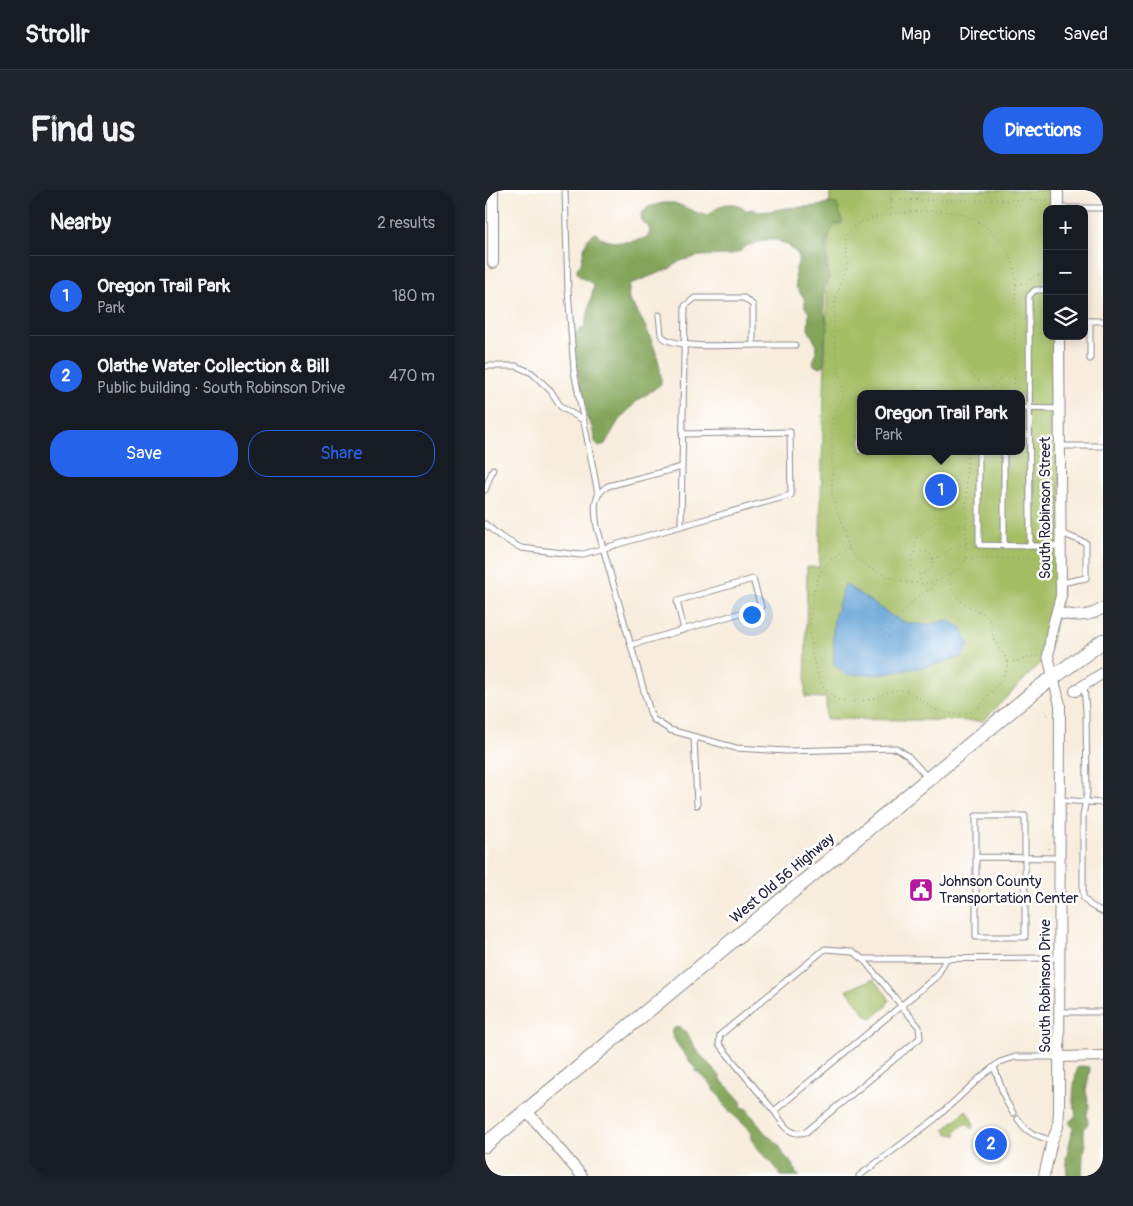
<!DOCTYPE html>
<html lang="en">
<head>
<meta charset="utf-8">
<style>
  body { margin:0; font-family:Pangolin,sans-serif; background:#20242c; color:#f1f3f6 }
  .controls { position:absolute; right:15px; top:15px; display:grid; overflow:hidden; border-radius:10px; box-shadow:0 2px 12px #0003 }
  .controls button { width:45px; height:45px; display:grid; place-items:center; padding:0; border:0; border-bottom:1px solid #363941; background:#171b24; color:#f1f3f6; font:25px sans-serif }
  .you { position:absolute; left:266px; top:424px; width:18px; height:18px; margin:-12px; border:4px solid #fff; border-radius:50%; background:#1a73e8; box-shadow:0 0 0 8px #1a73e833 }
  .badge { display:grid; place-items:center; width:32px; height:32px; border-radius:50%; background:#2563eb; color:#fff; font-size:16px; font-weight:700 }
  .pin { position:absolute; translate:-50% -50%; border:2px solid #fff; box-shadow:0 1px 5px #0006 }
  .popup { position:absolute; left:372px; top:200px; width:168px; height:65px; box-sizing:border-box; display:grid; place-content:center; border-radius:10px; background:#171b24; filter:drop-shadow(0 1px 4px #0005); font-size:16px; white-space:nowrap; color:#9ea1a6 }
  .popup b { font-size:19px; color:#f1f3f6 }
  .popup::after { content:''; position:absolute; left:50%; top:100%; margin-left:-10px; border:10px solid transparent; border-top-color:#171b24 }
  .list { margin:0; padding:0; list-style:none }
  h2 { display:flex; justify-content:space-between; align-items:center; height:65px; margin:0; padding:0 20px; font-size:21px }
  h2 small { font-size:16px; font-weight:400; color:#9ea1a6 }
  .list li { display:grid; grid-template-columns:32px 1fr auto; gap:15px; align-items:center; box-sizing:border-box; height:80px; padding:0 20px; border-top:1px solid #363941 }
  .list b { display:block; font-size:19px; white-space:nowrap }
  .list p { margin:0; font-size:16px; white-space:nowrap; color:#9ea1a6 }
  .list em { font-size:16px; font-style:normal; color:#9ea1a6 }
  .actions { display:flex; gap:10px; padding:15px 20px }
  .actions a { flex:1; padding:11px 0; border:1px solid #2563eb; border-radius:20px; text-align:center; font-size:18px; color:#2563eb }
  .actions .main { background:#2563eb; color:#fff }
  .icon { flex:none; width:28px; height:28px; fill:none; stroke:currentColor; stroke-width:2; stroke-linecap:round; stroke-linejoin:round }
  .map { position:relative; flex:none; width:618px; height:986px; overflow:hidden; border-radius:20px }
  header { display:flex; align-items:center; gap:30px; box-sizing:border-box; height:70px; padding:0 25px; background:#171b24; border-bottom:1px solid #363941 }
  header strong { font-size:24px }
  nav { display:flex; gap:28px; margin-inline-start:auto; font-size:18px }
  .intro { display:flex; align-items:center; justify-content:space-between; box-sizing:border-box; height:120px; padding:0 30px }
  h1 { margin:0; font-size:35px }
  .button { padding:12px 22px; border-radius:20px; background:#2563eb; color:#fff; font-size:18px; font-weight:700 }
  main { display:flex; gap:30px; padding:0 30px }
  aside { flex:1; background:#171b24; border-radius:20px; box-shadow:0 2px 12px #0003 }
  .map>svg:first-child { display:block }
</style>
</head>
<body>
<header>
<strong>Strollr</strong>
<nav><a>Map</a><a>Directions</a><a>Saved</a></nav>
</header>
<div class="intro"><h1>Find us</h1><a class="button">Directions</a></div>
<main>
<aside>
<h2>Nearby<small>2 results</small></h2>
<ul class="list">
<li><span class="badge">1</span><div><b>Oregon Trail Park</b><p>Park</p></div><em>180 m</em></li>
<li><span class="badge">2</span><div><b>Olathe Water Collection &amp; Bill</b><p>Public building · South Robinson Drive</p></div><em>470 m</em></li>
</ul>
<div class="actions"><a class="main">Save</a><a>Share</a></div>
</aside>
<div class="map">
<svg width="618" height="986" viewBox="0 0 618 986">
  <rect width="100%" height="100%" fill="#fff"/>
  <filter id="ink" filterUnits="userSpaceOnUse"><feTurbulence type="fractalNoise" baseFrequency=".02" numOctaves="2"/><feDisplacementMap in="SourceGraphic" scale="10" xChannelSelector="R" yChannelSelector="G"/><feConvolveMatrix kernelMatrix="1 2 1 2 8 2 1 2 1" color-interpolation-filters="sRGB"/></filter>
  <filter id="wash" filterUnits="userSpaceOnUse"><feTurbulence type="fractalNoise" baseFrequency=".0096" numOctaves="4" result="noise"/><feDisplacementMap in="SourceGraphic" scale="20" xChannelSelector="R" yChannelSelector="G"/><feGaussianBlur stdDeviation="1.12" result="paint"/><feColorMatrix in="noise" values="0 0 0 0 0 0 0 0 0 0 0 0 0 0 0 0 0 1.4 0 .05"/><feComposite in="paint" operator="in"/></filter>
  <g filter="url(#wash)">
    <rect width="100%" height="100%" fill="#f8eddd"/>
    <!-- green -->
    <g fill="#a4be65" stroke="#637050" fill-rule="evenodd">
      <path d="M345,0H573V19H562V146H574L576,406L563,466L498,531L341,529V508L320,507L322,377H334ZM376,204H536V261H376Z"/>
      <polygon points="386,790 389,790 402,805 404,810 401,817 387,828 381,825 362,800"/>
      <polygon points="481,920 489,934 487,939 482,933 470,941 472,945 464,944 459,940"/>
    </g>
    <!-- forest -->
    <g fill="#83a55a" stroke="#52644a">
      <path d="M178,13H190L213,23L223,25L235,16L242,14H250L261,20L268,19L274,22L286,21L300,18L334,16L342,13L352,14L357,31L356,34H350L342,49L341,77L344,89L340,96L339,120L343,139L339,152V175L336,177L330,176L328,173L332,156L323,139L324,123L320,117L319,108L311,97L310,81L313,73V64L301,54L291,50H280L261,56L254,62L244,65L214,66L195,71L184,79L145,94C144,99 143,104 144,110C146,113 149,116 151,119C163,140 177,170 176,194L151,212L134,230L120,254L114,256L110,252L107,237L102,229L101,217L95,197L89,152V145L100,136L109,95C103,89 91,90 92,78L95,76C99,66 98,46 111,43C114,46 117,49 121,50C132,54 152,52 162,47L165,42L164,38L157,31L156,24L163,17Z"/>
      <path d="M195,837L202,844L213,862L235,886V889L256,911L257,917L262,919L279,942L294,955L299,965L308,974L311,984L315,986H295C291,973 279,968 271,957C267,952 267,944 263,939C256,931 248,925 241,918C238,915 238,911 236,908C234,905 230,903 228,900V897C225,894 216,883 212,882C205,869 191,857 186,842L189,838Z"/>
      <path d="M596,876L604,877L605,879L601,901L604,915L602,924L603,933L599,940V949L601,955L598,964L597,986H582L581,968L588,938L584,932C585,931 589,927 590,927C592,922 588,916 588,911C588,900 590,888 592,878Z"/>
    </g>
    <!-- water -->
    <polygon fill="#60a1d4" stroke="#416288" points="360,394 407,426 422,433 439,435 463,430 477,438 484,456 476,467 444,476 399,484 362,485 349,475 348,445 349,428"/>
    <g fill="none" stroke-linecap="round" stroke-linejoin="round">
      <!-- stream -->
      <polyline stroke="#60a1d4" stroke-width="2.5" points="409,986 409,984"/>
    </g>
  </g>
  <g filter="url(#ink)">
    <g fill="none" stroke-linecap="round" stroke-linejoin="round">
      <defs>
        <g id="service">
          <polyline points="80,0 83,100 89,181 113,304"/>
          <polyline points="573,18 618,18"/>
          <polyline points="562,100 550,100 544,106 545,356 576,356"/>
          <path d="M174,125L176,145C186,160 249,155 268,155V115L259,108H210L200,116C199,170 198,224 197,277L123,296C106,306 110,320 112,337L165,522L168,529L185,540L251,558L302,561L411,558L423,566L443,588"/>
          <polyline points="599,131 618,131"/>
          <polyline points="605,131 605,169"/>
          <polyline points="268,155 310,155"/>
          <polyline points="0,176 31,176 47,183 66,201 76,217 98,230"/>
          <polyline points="536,218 574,219"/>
          <polyline points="575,256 618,256"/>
          <polyline points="494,261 494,355 545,356"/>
          <polyline points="0,300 8,279"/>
          <polyline points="0,334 16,347 36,358 95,365 196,336 197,277"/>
          <polyline points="196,336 306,305 305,242 197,244"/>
          <polyline points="576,343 601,353 601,388 576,393"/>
          <polyline points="519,356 519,261"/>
          <polyline points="146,455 276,417 268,389 192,411 199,440"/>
          <polyline points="599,496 601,521 602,603 598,626 598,707 605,715 618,722"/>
          <polyline points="209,547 212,615"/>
          <polyline points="575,610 618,613"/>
          <polyline points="491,667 491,626 540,626 540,747 491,747 491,667 575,668"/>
          <polyline points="378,769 574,768"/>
          <polyline points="575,822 618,822"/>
          <polyline points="509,877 521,911 528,923"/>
          <path d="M289,921C299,934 303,947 321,942L435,848L434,837L378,769L367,761L340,759L235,845L234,854L289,921L452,786L461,769"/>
          <path d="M533,929C543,944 550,945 567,951"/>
          <polyline points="374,986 450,929 497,886 515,872 530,867 574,867"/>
        </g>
        <g id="minor">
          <polyline points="573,0 573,19"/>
          <polyline points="8,73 8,0"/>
          <path d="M573,423C590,426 603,428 618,418"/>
          <polyline points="590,501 618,483"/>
          <polyline points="575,867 618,866"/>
          <polyline points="41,920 97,986"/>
          <polyline points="559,986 567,951 573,937 574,921 575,515 563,466 567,439 576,406 574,146"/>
        </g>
        <polyline id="secondary" points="0,955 551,500 618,451"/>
      </defs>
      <!-- service casing -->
      <use href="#service" stroke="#8d888c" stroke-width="7"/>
      <!-- minor casing -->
      <use href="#minor" stroke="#8d888c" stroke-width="12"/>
      <!-- secondary casing -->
      <use href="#secondary" stroke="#8d888c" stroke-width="16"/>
      <!-- path -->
      <g stroke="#8d888c" stroke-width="1" stroke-dasharray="1 4" stroke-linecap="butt">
        <polyline points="406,3 406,23"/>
        <polyline points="406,10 564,10"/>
        <polyline points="531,95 541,93 550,85 562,85"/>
        <polyline points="486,183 507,204"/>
        <polyline points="499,204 529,176"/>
        <path d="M529,204C530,177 530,151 530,124C530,107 533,85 526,68C518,49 499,33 480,25C460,17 376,21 364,41C357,52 363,64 362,75C361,84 356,91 354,99C351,106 350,115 349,122C347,148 353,175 358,200V206L347,230V304L364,359C380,381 420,398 447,392C453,391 460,387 465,384C471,380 478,376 481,368L566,369V364"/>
        <path d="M364,359C354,365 343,370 337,380C320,407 320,485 347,506C360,516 381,511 395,506C402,503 409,499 417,500C425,501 433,508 440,513C455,524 476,529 493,518C498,515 501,508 505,504C512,495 522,486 522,475C522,465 514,460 510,452C506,445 508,433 503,427C499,422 493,421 487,418C473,412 467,400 462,386"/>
        <circle cx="437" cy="372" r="11"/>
        <polyline points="430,363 430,351 432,347 449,333 457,331 471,336 481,336"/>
        <polyline points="481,368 482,261"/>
        <path d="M448,369C461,365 468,354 481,355"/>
        <polyline points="435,384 435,392"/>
        <polyline points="396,440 405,448"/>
        <polyline points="400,444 430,409 448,397 449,393"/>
        <polyline points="523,473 551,466 553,467"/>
        <polyline points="557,516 565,528"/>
        <polyline points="564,659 565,654"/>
        <polyline points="564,758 564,753"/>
      </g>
      <!-- service -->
      <use href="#service" stroke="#fff" stroke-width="5"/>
      <!-- minor -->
      <use href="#minor" stroke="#fff" stroke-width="10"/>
      <!-- secondary -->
      <use href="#secondary" stroke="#fff" stroke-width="14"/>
    </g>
  </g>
  <!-- icons -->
  <defs>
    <symbol id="civic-square" viewBox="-11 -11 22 22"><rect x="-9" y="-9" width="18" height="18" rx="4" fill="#b5179e" stroke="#fff"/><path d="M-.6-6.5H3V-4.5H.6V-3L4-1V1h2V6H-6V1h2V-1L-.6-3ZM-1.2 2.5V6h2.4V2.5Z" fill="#fff"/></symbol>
  </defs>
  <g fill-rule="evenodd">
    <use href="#civic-square" x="422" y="686" width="28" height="28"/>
  </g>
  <g text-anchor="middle" stroke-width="5" stroke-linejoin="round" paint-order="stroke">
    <!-- street labels -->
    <g font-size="15" fill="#22223b" stroke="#fff">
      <text transform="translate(560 318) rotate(-90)" y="5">South Robinson Street</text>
      <text transform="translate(297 688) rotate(-40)" y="5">West Old 56 Highway</text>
      <text transform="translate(560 796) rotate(-90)" y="5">South Robinson Drive</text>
    </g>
    <!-- poi labels -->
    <g font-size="15" fill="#22223b" stroke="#fff" text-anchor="start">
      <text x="454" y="696">Johnson County<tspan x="454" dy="17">Transportation Center</tspan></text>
    </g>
  </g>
</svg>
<div class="controls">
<button>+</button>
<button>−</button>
<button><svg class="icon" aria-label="layers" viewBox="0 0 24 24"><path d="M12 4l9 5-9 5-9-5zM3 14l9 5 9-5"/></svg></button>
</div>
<div class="you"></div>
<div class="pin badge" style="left:456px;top:300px">1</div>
<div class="popup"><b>Oregon Trail Park</b>Park</div>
<div class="pin badge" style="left:506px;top:954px">2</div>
</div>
</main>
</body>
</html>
